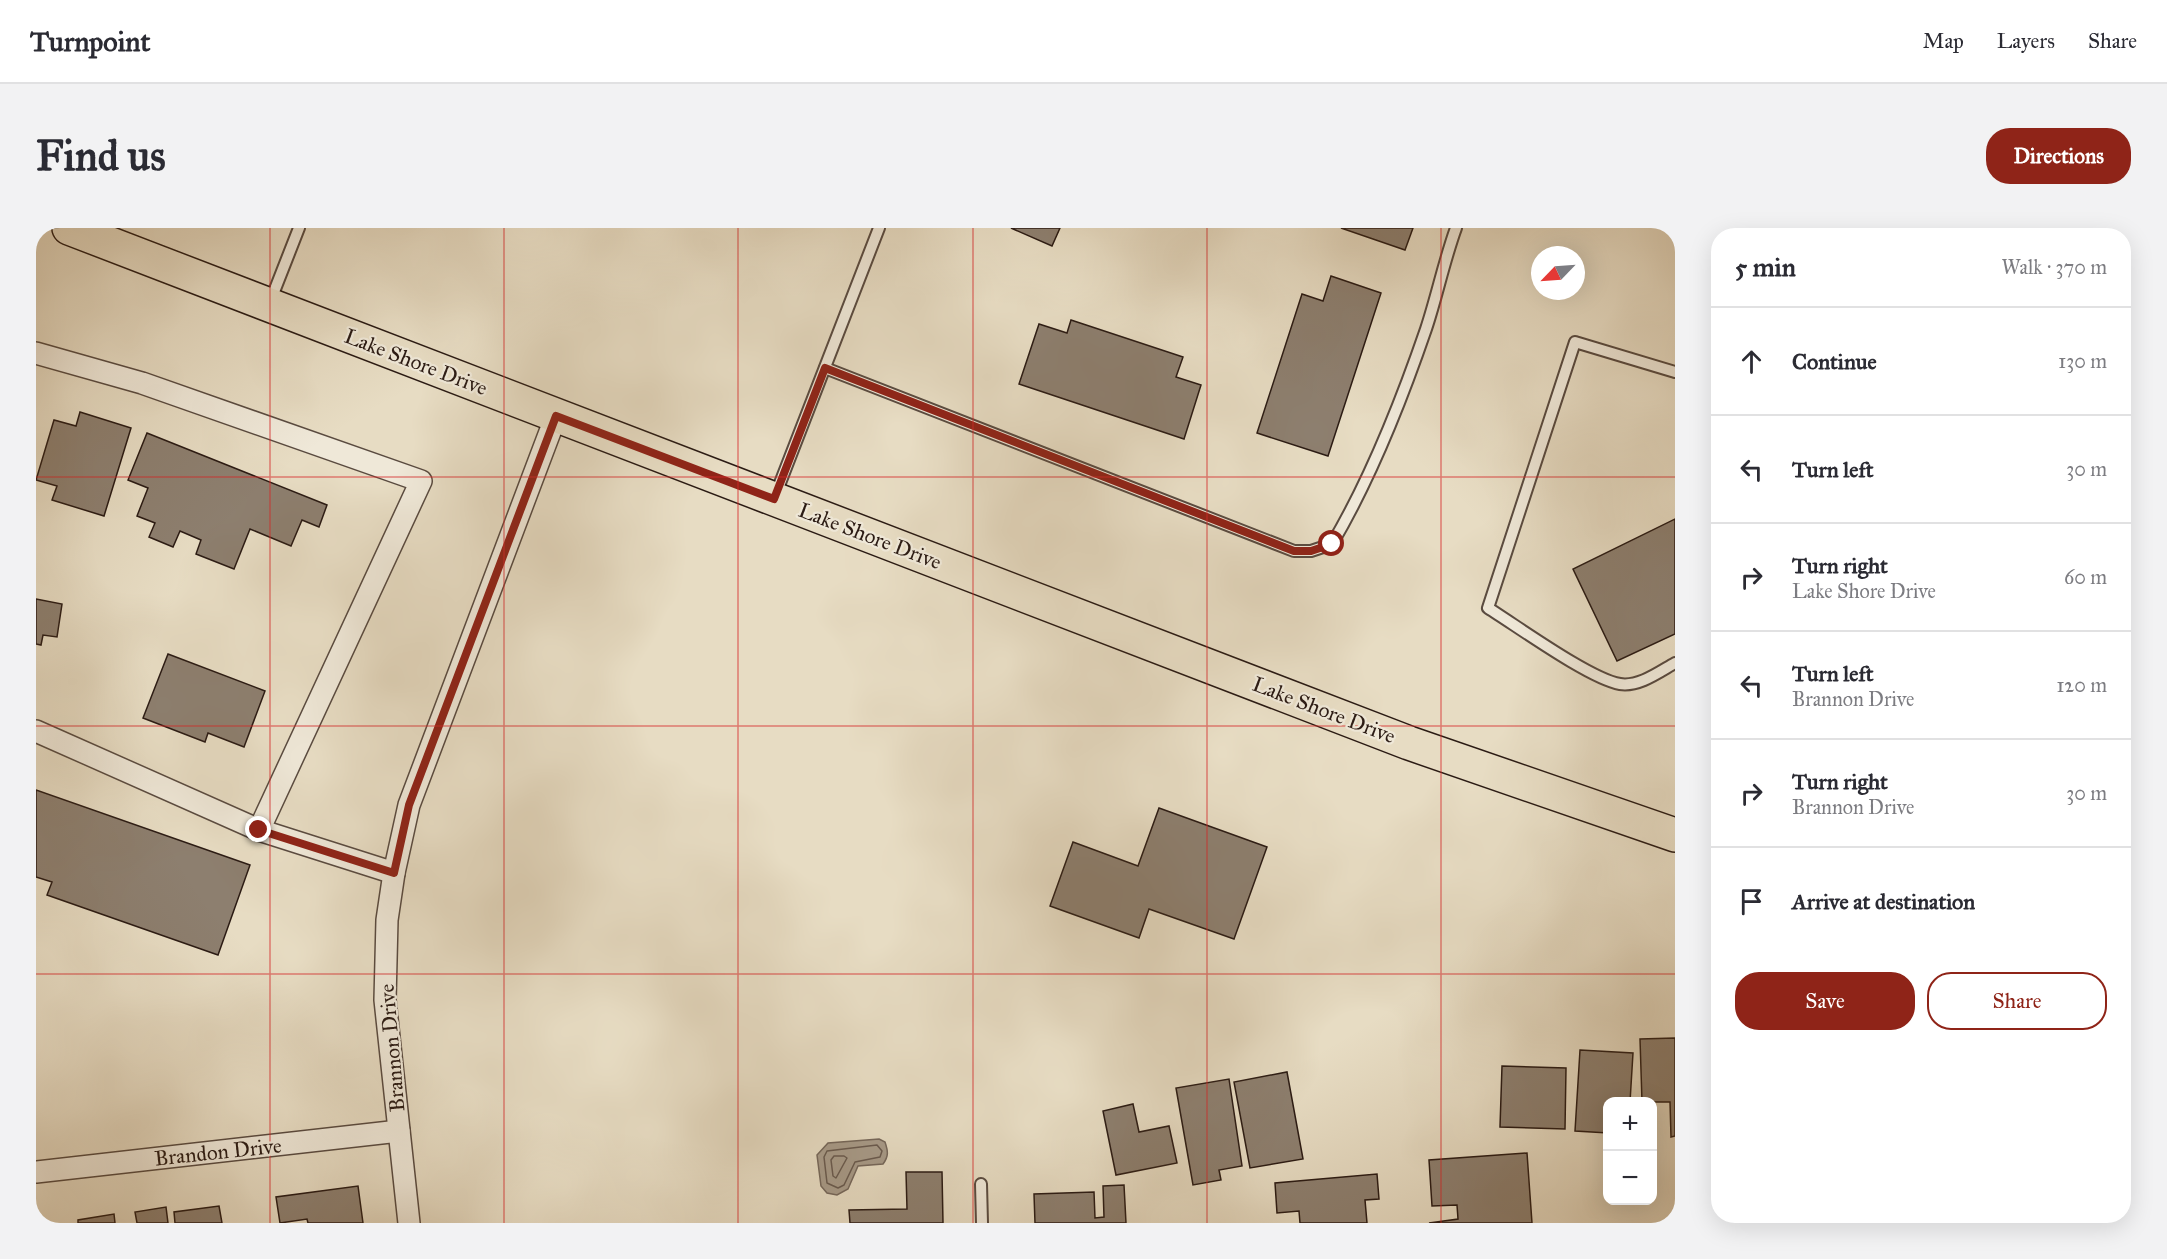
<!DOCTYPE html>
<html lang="en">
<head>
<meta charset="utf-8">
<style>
  body { margin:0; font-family:"IM FELL Great Primer",serif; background:#f2f2f3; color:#2b2b33 }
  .controls { position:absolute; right:18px; bottom:18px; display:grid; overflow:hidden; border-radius:12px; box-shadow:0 6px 24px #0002 }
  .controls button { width:54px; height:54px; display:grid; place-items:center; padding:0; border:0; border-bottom:2px solid #e1e1e2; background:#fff; color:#2b2b33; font:30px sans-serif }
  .compass { position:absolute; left:1495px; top:18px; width:54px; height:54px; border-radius:50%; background:#fff; box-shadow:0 6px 24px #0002; rotate:245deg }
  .stop { position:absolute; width:18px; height:18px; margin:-14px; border:4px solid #8f2418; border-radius:50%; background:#fff }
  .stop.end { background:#8f2418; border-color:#fff; box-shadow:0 2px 6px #0008 }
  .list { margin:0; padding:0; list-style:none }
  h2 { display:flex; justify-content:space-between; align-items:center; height:78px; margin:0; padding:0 24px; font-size:26px }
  h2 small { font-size:20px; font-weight:400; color:#7c7c81 }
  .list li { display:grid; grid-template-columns:39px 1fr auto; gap:18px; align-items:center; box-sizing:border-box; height:108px; padding:0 24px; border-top:2px solid #e1e1e2 }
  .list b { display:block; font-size:22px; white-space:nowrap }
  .list p { margin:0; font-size:20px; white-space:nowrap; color:#7c7c81 }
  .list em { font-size:20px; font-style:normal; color:#7c7c81 }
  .actions { display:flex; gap:12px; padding:18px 24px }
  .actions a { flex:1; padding:14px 0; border:2px solid #8f2418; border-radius:24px; text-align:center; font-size:21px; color:#8f2418 }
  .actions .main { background:#8f2418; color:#fff }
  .icon { flex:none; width:33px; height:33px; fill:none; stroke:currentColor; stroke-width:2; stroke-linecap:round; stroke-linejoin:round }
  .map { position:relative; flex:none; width:1639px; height:995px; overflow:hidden; border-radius:24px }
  header { display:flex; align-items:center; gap:36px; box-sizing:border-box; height:84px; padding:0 30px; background:#fff; border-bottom:2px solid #e1e1e2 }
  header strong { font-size:28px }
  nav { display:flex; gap:33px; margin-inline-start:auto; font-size:21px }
  .intro { display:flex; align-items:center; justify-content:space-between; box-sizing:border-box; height:144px; padding:0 36px }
  h1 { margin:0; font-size:42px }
  .button { padding:15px 27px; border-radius:24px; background:#8f2418; color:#fff; font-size:21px; font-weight:700 }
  main { display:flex; gap:36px; padding:0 36px }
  aside { flex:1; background:#fff; border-radius:24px; box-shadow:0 6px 24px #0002 }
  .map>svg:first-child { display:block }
</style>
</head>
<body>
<header>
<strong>Turnpoint</strong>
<nav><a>Map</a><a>Layers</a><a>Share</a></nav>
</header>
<div class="intro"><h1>Find us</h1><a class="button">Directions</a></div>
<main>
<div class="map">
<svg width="1639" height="995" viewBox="0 0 1639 995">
  <rect width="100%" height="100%" fill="#e7dcc3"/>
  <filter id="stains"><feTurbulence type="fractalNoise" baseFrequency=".00333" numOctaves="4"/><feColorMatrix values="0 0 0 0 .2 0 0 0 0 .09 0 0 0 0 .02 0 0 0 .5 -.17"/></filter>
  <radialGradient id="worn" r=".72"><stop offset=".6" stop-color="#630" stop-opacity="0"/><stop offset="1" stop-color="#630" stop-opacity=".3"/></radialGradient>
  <!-- water -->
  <path fill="#a79a88" stroke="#75675a" stroke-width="1.5" d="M843,911L849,914C852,923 853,928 847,936L822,938L812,961L801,967L791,965L785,958L781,927L792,915Z"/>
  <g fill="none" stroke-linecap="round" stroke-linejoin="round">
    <!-- shore -->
    <g stroke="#695a4e" stroke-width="1.5">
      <polygon points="841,917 846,923 844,929 819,934 808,957 802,960 791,955 788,929 791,923"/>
      <polygon points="798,928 808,928 811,930 800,950 797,948 795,932"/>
    </g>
  </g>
  <!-- building -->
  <g fill="#8d7f6f" stroke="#2b1b14" stroke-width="1.5">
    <polygon points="975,0 1024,0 1016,18"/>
    <polygon points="1305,0 1377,0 1369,22"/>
    <polygon points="1295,48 1345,65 1292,228 1221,205 1266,66 1287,73"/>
    <polygon points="1035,92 1147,129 1140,149 1165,157 1148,211 983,156 1003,96 1031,105"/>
    <polygon points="44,184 95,200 68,288 16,272 21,258 0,252 18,192 40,198"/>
    <polygon points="111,205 291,277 283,299 266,292 255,318 214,301 198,341 160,326 165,312 144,303 137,319 113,309 119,295 101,288 112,260 92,252"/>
    <polygon points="1639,291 1639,406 1581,433 1537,341"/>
    <polygon points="0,371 26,376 21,409 7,407 5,417 0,416"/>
    <polygon points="132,426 229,463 208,519 172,505 169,514 107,490"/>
    <polygon points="0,562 214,637 182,727 11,667 16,654 0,649"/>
    <polygon points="1123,580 1231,619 1198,711 1113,681 1103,710 1014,678 1037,614 1102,638"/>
    <polygon points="1639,810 1639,908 1635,909 1634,874 1606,874 1604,811"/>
    <polygon points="1544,822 1597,825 1594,874 1572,874 1572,905 1539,903"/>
    <polygon points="1466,838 1530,840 1529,901 1464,899"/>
    <polygon points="1251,844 1267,931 1214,940 1198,854"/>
    <polygon points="1193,851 1206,938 1183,942 1185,952 1157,957 1140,860"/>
    <polygon points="1097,876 1103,904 1133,898 1141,935 1080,947 1067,883"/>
    <polygon points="1491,925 1496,995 1393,995 1422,991 1421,977 1396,978 1393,932"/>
    <polygon points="870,944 906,944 907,995 814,995 813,982 871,981"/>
    <polygon points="1341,946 1343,971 1329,972 1331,995 1264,995 1263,983 1241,985 1239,955"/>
    <polygon points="1088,957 1090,995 999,995 998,966 1058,964 1059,990 1068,989 1067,958"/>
    <polygon points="322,958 327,995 272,995 271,991 244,995 240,969"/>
    <polygon points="183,978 186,995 139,995 138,984"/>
    <polygon points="130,979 132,995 101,995 99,984"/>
    <polygon points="78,986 79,995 42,995 42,992"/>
  </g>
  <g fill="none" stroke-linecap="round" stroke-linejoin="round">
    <defs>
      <g id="lane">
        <polyline points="234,74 263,0"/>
        <path d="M789,140L1258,323H1275L1296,316C1335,250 1365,174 1390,101C1401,68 1408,33 1420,0"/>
        <path d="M1639,144L1539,114L1452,380C1481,398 1554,451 1584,456C1603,459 1623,444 1639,435"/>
        <polyline points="739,268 843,0"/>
        <polyline points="945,956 946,995"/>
      </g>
      <g id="street">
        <polyline points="0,125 106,155 385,253 223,602 0,503"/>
        <polyline points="223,602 358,645"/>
        <polyline points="0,944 363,903"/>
        <polyline points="373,995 349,772 351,692 358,645 373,577 520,188"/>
      </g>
      <polyline id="primary" points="33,0 1373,515 1639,607"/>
    </defs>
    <!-- lane casing -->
    <use href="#lane" stroke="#5a4b40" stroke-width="14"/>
    <!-- street casing -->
    <use href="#street" stroke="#5a4b40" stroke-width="24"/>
    <!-- primary casing -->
    <use href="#primary" stroke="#2b1b14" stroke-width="36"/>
    <!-- lane -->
    <use href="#lane" stroke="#efe8d8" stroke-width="10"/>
    <!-- street -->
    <use href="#street" stroke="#efe8d8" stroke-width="21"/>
    <!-- primary -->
    <use href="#primary" stroke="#e7dcc3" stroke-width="33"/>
  </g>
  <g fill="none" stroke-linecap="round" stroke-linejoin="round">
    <!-- route -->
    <polyline stroke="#8f2418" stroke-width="8" points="223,602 358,645 373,577 520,188 738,271 789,140 1258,323 1275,323 1296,316"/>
  </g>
  <!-- grid -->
  <path fill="none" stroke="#d62828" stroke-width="1.5" stroke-opacity="0.55" d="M234,0V995M468,0V995M702,0V995M937,0V995M1171,0V995M1405,0V995M0,249H1639M0,498H1639M0,746H1639"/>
  <g text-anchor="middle" stroke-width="4.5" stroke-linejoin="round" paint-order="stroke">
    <!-- street labels -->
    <g font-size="21" fill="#2b1b14" stroke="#efe8d8">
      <text transform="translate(380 134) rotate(21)" y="7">Lake Shore Drive</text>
      <text transform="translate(834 308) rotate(21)" y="7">Lake Shore Drive</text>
      <text transform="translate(1288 482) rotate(21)" y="7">Lake Shore Drive</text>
      <text transform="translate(356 820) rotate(-95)" y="7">Brannon Drive</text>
      <text transform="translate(182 924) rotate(-6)" y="7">Brandon Drive</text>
    </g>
  </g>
  <rect width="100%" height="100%" filter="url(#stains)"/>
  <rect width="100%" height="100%" fill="url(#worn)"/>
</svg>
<div class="controls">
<button>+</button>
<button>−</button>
</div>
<svg class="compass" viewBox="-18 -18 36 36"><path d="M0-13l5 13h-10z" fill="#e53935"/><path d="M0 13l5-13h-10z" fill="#7c7c81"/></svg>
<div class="stop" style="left:1296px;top:316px"></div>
<div class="stop end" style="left:223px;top:602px"></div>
</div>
<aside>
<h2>5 min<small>Walk · 370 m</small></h2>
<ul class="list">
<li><svg class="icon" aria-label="ahead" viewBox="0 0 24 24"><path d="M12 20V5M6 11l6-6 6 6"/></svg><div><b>Continue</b></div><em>130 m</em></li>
<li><svg class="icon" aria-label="left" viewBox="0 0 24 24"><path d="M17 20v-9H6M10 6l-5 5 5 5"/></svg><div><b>Turn left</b></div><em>30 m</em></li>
<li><svg class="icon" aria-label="right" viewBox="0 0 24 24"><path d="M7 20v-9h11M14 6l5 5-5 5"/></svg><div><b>Turn right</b><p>Lake Shore Drive</p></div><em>60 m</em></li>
<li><svg class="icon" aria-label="left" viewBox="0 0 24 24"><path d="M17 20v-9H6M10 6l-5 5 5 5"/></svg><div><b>Turn left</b><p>Brannon Drive</p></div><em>120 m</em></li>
<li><svg class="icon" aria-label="right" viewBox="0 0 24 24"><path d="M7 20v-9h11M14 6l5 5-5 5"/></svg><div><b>Turn right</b><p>Brannon Drive</p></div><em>30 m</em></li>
<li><svg class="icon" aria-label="arrive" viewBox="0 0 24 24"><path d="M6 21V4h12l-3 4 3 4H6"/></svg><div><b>Arrive at destination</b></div></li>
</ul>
<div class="actions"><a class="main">Save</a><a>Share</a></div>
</aside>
</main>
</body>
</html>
